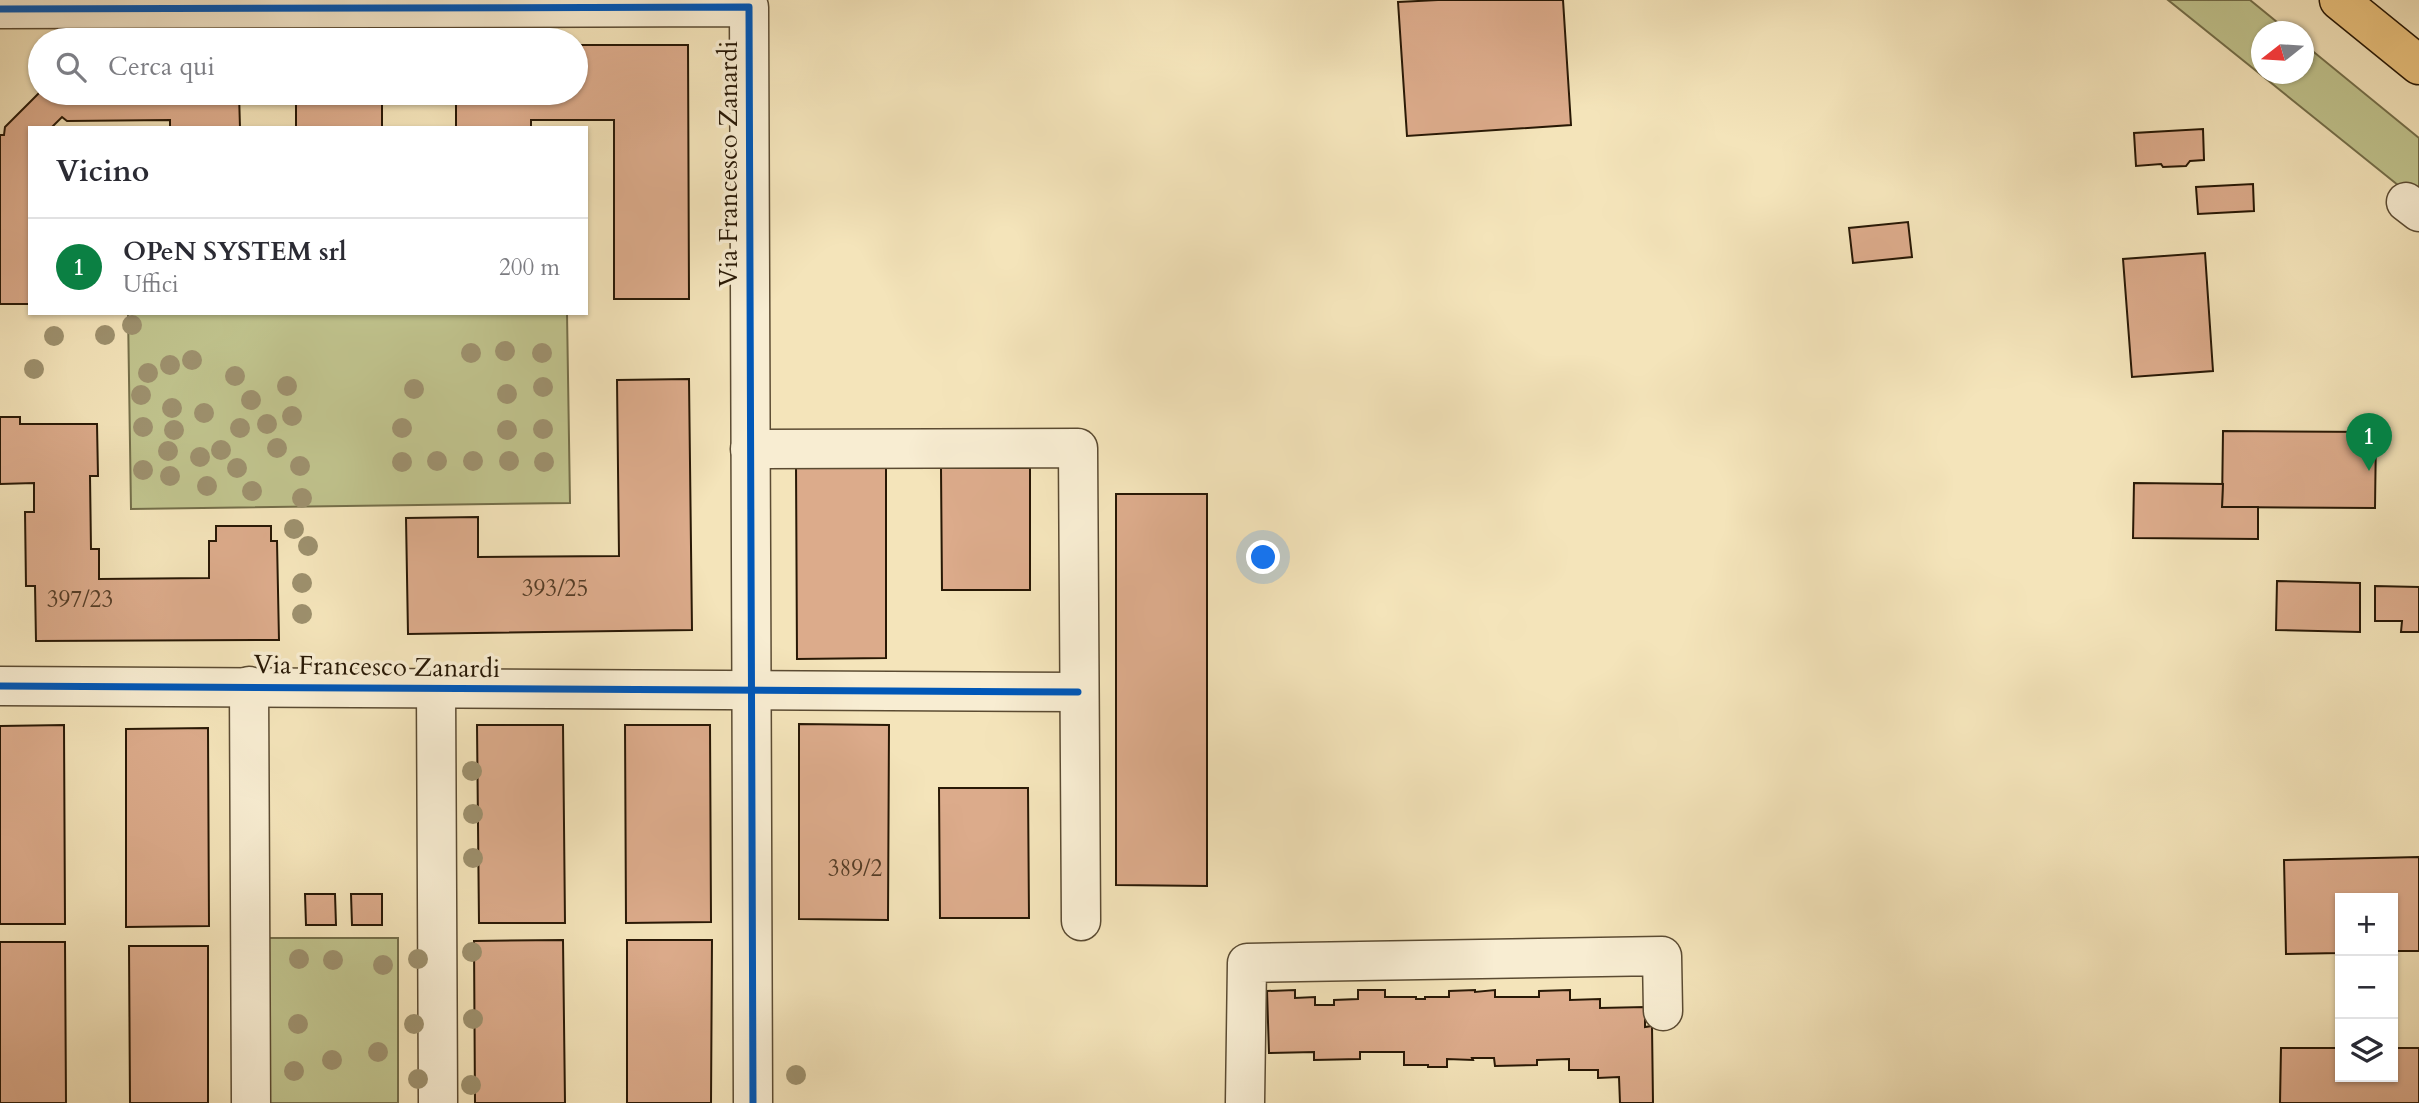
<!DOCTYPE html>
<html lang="it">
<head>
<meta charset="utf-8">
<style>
  body { margin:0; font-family:Cardo,serif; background:#f7f7f7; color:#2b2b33 }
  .controls { position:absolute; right:21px; bottom:21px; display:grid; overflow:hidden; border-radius:0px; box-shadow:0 2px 5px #0004 }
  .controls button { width:63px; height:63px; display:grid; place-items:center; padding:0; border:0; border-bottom:2px solid #e1e1e2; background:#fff; color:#2b2b33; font:35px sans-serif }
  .compass { position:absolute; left:2251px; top:21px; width:63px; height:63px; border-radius:50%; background:#fff; box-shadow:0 2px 5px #0004; rotate:253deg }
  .you { position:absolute; left:1264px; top:558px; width:24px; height:24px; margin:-18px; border:5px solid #fff; border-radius:50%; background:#1a73e8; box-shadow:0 0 0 10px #1a73e833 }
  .badge { display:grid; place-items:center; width:46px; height:46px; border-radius:50%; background:#0b8043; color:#fff; font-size:23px; font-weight:700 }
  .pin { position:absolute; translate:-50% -58px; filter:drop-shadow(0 2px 4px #0008) }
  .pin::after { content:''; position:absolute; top:37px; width:24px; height:21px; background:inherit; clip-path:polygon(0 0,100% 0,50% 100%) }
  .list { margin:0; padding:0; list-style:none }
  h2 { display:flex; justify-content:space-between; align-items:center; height:91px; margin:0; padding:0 28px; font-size:30px }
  h2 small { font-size:23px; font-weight:400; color:#7c7c81 }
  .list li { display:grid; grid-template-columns:46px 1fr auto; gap:21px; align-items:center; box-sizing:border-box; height:98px; padding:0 28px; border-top:2px solid #e1e1e2 }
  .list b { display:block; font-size:26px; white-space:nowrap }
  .list p { margin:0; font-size:23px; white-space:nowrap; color:#7c7c81 }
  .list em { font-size:23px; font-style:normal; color:#7c7c81 }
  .icon { flex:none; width:38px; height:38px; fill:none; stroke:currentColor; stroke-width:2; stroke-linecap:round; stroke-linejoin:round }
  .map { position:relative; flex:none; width:2419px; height:1103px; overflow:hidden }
  .search { position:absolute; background:#fff; box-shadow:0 2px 5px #0004; left:28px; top:28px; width:560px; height:77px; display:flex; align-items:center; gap:18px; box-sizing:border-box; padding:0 24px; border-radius:38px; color:#7c7c81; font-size:26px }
  .panel { position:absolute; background:#fff; box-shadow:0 2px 5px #0004; left:28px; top:126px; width:560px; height:189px; border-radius:0px }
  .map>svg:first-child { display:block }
</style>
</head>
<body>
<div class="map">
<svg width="2419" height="1103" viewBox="0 0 2419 1103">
  <rect width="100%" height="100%" fill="#f4e4ba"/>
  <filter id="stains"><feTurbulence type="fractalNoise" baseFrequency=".00286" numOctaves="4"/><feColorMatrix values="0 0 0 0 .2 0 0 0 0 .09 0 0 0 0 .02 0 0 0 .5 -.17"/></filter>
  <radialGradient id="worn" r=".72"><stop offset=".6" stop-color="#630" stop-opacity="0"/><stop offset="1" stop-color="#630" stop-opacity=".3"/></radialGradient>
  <!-- green -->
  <g fill="#c0c38d" stroke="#746e49" stroke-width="2">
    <polygon points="2168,0 2250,0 2288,31 2262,32 2262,74 2304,74 2304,44 2419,138 2419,202"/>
    <polygon points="128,313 567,313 570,503 131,509"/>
    <rect x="260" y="938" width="138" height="165"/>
  </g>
  <!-- building -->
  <g fill="#dcab8b" stroke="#281805" stroke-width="2">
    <polygon points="1438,0 1563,0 1571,125 1407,136 1398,2"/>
    <polygon points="576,45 688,45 689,299 614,299 614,120 531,120 531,128 456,128 456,93 576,93"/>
    <polygon points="40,92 239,93 240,128 170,128 170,120 67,121 62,117 51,128 30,128 30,304 0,304 0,135 4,135 5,127"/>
    <rect x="296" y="93" width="86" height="35"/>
    <polygon points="2203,129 2204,160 2190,161 2186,166 2163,167 2161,164 2136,166 2134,133"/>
    <polygon points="2253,184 2254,211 2198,214 2196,187"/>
    <polygon points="1908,222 1912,257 1853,263 1849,228"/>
    <polygon points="2205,253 2213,371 2132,377 2123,259"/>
    <polygon points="689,379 692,630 408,634 406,518 478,517 478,557 619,556 617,380"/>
    <polygon points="0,417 20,417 20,424 97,424 98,476 90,476 91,549 99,549 99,579 209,578 209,541 216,541 216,526 271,526 271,541 277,541 279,640 36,641 35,586 26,586 25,512 34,512 34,483 0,484"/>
    <polygon points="2223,431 2376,432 2375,508 2222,507"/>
    <polygon points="796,463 886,463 886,658 797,659"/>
    <polygon points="941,468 1030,468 1030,590 942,590"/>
    <polygon points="2134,483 2223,484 2222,507 2258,507 2258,539 2133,538"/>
    <polygon points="1116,494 1207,494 1207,886 1116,885"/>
    <polygon points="2277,581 2360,583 2360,632 2276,630"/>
    <polygon points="2375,586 2419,587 2419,632 2401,632 2402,621 2375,621"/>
    <polygon points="799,724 889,725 888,920 799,919"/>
    <polygon points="64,725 65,924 0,924 0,726"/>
    <polygon points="477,725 563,725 565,923 479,923"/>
    <polygon points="625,725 710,725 711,922 626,923"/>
    <polygon points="208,728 209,926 126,927 126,729"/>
    <polygon points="939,788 1028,788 1029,918 940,918"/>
    <polygon points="2419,857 2419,951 2393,951 2393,898 2340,898 2340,953 2286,954 2284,860"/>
    <polygon points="305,894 335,894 336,925 306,925"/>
    <polygon points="351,894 382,894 382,925 352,925"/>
    <polygon points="563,940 565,1103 475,1103 474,941"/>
    <polygon points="627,940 712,940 711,1103 627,1103"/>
    <polygon points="0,942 65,942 66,1103 0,1103"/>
    <polygon points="129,946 208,946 208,1103 130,1103"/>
    <polygon points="1295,990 1295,998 1315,997 1315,1005 1334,1005 1334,1000 1358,999 1358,990 1385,990 1385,997 1416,997 1416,999 1425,999 1425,997 1449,997 1449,991 1475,990 1475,992 1495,990 1495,997 1539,997 1539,991 1570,990 1570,1000 1600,999 1600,1008 1645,1007 1645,1027 1652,1026 1653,1103 1620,1103 1619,1077 1598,1078 1598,1070 1569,1070 1569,1059 1537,1060 1537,1065 1495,1066 1494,1058 1472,1058 1473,1060 1447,1059 1447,1067 1428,1067 1428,1065 1404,1065 1404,1052 1360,1052 1360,1059 1314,1060 1314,1052 1269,1053 1267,991"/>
    <polygon points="2281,1048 2340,1048 2340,1077 2393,1077 2393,1048 2419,1048 2419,1103 2280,1103"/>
  </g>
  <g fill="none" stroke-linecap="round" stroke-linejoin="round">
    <defs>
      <g id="minor">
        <polyline points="0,9 749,7 753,1103"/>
        <polyline points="2406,202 2419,212"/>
        <polyline points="750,449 1078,448 1081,921"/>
        <polyline points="0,686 1078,692"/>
        <polyline points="249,686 251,1103"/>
        <polyline points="436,688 438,1103"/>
        <polyline points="1245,1103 1247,963 1662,956 1663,1011"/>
      </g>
      <polyline id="highway" points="2339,0 2419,65"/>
    </defs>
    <!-- minor casing -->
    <use href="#minor" stroke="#5b4b32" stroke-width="41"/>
    <!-- highway casing -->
    <use href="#highway" stroke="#281805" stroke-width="41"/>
    <!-- minor -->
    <use href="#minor" stroke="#f8edd2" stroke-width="38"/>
    <!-- highway -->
    <use href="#highway" stroke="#eac27d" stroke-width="38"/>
    <defs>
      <g id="cycleway">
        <polyline points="0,9 749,7 753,1103"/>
        <polyline points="0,686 1078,692"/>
      </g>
    </defs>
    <!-- cycleway casing -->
    <use href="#cycleway" stroke="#f8edd2" stroke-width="11"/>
    <!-- cycleway -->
    <use href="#cycleway" stroke="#0057b8" stroke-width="7"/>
  </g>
  <!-- trees -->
  <g fill="#9d906d">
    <circle cx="132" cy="325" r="10"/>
    <circle cx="105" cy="335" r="10"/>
    <circle cx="54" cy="336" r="10"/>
    <circle cx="505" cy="351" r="10"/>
    <circle cx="471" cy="353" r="10"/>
    <circle cx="542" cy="353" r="10"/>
    <circle cx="192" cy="360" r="10"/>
    <circle cx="170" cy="365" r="10"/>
    <circle cx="34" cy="369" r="10"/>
    <circle cx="148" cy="373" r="10"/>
    <circle cx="235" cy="376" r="10"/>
    <circle cx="287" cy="386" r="10"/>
    <circle cx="543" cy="387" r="10"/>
    <circle cx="414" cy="389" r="10"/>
    <circle cx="507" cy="394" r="10"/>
    <circle cx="141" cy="395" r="10"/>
    <circle cx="251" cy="400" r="10"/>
    <circle cx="172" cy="408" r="10"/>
    <circle cx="204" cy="413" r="10"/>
    <circle cx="292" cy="416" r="10"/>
    <circle cx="267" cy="424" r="10"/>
    <circle cx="143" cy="427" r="10"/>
    <circle cx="240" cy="428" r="10"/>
    <circle cx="402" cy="428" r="10"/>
    <circle cx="543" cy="429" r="10"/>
    <circle cx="174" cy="430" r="10"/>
    <circle cx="507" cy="430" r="10"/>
    <circle cx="277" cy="448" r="10"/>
    <circle cx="221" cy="450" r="10"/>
    <circle cx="168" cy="451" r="10"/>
    <circle cx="200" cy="457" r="10"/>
    <circle cx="437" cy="461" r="10"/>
    <circle cx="473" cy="461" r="10"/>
    <circle cx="509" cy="461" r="10"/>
    <circle cx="402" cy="462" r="10"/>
    <circle cx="544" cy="462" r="10"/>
    <circle cx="300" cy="466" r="10"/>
    <circle cx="237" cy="468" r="10"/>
    <circle cx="143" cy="470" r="10"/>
    <circle cx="170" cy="476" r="10"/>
    <circle cx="207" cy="486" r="10"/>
    <circle cx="252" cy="491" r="10"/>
    <circle cx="302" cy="498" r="10"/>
    <circle cx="294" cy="529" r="10"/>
    <circle cx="308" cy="546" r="10"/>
    <circle cx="302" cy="583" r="10"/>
    <circle cx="302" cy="614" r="10"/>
    <circle cx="472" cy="771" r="10"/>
    <circle cx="473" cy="814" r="10"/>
    <circle cx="473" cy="858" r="10"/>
    <circle cx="472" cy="952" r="10"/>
    <circle cx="299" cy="959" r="10"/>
    <circle cx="418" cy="959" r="10"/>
    <circle cx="333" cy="960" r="10"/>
    <circle cx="383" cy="965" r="10"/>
    <circle cx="473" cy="1019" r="10"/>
    <circle cx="298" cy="1024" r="10"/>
    <circle cx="414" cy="1024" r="10"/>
    <circle cx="378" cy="1052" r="10"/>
    <circle cx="332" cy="1060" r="10"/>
    <circle cx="294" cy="1071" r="10"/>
    <circle cx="796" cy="1075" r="10"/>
    <circle cx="418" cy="1079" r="10"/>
    <circle cx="471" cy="1085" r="10"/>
  </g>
  <g text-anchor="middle" stroke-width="7" stroke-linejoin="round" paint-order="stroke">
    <!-- number labels -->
    <g font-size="23" fill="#553d26">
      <text x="555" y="596">393/25</text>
      <text x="80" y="607">397/23</text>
      <text x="855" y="876">389/2</text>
    </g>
    <!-- street labels -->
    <g font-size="26" fill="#281805" stroke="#f8edd2">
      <text transform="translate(728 164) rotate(-90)" y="9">Via Francesco Zanardi</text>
      <text transform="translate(377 666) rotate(1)" y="9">Via Francesco Zanardi</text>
    </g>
  </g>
  <rect width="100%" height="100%" filter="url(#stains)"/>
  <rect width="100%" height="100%" fill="url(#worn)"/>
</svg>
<div class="controls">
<button>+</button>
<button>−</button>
<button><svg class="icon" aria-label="layers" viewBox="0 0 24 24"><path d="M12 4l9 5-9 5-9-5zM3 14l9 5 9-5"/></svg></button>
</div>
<svg class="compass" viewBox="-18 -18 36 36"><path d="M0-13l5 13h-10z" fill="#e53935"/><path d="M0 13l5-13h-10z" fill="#7c7c81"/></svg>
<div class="you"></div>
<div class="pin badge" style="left:2369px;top:471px">1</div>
<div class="search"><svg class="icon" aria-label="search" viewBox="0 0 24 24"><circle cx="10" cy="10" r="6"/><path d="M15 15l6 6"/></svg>Cerca qui</div>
<section class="panel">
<h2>Vicino<small></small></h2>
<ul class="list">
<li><span class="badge">1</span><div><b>OPeN SYSTEM srl</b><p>Uffici</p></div><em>200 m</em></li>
</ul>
</section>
</div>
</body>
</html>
